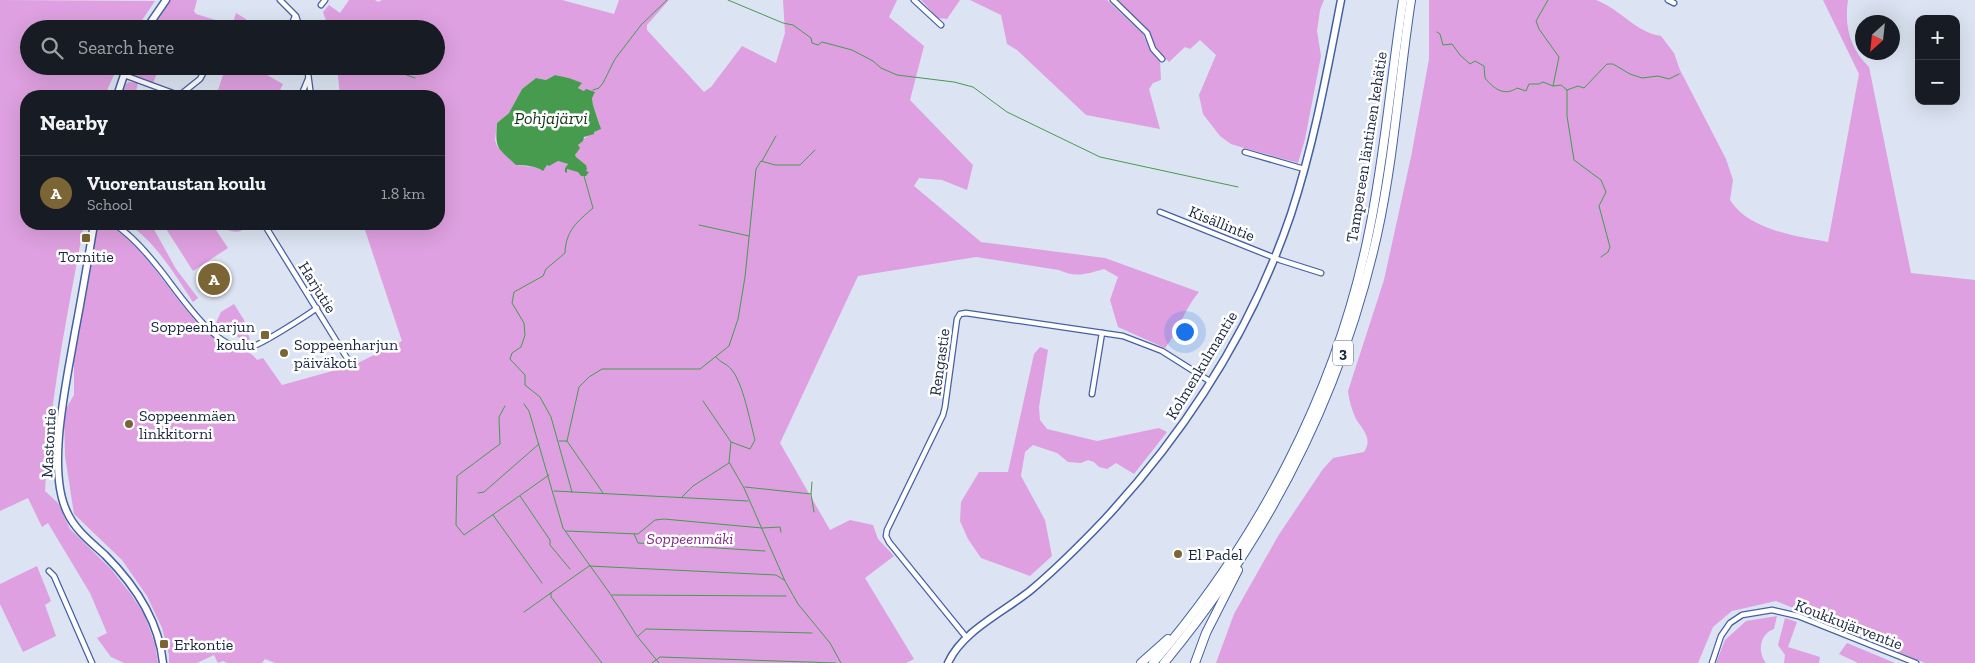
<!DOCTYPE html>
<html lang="en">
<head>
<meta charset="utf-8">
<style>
  body { margin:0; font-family:"Zilla Slab",serif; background:#20242c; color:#f1f3f6 }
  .controls { position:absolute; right:15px; top:15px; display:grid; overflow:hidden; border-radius:10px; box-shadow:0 5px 20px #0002 }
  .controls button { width:45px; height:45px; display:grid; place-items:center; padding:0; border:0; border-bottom:1px solid #363941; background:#171b24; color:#f1f3f6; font:25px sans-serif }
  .compass { position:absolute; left:1855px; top:15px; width:45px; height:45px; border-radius:50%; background:#171b24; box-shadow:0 5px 20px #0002; rotate:207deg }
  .you { position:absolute; left:1184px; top:331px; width:18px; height:18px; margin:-12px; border:4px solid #fff; border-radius:50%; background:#1a73e8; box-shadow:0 0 0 8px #1a73e833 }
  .badge { display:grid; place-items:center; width:32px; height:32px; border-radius:50%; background:#7b6535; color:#fff; font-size:16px; font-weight:700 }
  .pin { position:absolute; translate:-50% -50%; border:2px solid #fff; box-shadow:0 1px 5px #0006 }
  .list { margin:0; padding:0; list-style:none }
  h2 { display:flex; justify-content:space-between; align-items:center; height:65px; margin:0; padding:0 20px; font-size:21px }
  h2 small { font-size:16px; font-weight:400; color:#9ea1a6 }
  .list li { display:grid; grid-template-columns:32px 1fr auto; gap:15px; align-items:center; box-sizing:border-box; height:75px; padding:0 20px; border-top:1px solid #363941 }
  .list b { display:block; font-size:19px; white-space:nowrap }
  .list p { margin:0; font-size:16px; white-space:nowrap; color:#9ea1a6 }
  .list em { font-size:16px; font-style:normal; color:#9ea1a6 }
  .icon { flex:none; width:28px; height:28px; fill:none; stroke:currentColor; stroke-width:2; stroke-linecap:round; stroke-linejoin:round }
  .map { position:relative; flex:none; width:1975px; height:663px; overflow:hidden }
  .search { position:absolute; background:#171b24; box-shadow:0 5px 20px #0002; left:20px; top:20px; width:425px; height:55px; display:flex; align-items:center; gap:12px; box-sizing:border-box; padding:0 18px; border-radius:28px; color:#9ea1a6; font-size:19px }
  .panel { position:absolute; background:#171b24; box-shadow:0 5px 20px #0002; left:20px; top:90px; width:425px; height:140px; border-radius:20px }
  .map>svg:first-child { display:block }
</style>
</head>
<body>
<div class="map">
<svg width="1975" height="663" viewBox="0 0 1975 663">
  <rect width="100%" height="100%" fill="#dce3f2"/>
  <!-- green -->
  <g fill="#dea0e0" fill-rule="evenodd">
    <path d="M0,0L155,1L136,29H29V66H118L108,88L106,96H26V224H84C68,312 49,401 45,491L58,503L70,529L111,569L130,593L144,614L155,644L158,663H124L111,657L97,638L107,633L90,593L48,523L42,527L28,498L0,511Z"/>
    <polygon points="170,0 197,0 194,11 196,14 232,25 236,13 246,19 248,29 150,29"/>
    <path d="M349,0H375L378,2L382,0H562L614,14L619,0H669L647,25V30L704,92L711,87L742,46L776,63L785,33L783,0H897L889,17L924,46L910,100L973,165L967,190L942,180L919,178L914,186L981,242L1105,258L1199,292C1183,311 1180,329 1165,348L1118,327L1110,300L1118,277L1104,269C1087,274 1075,278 1059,270L976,257L858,276L780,443L830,530L850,520L873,525L878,539L894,556L865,578L914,659L906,663H275L265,659L262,663H227L223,661L218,663L214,655L197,663H169V655L162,628L147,596L122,560L74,514L65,456L64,412L74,395V359L96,229L100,225C125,222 165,284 180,302C194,320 212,341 234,350C244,354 248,348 257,360L263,358L282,385L354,365L402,341L363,224H439V96H340L337,66H436V29H329L323,12L329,5L340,13ZM555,75L569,78L581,84L578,88L584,91H591L593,105L600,125C588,140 578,135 575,157L586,165L585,171L588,172L566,169L565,172V168L568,164L558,161L541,168L516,165L497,146L495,140L497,123L509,113L522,89L536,78L546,80Z"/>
    <polygon points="921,0 960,0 947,19 938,18"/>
    <polygon points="970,0 1107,0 1143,34 1150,50 1160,61 1161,80 1153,83 1149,89 1160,129 1086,115 1017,50 1007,44 1001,15"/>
    <polygon points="1115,0 1324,0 1320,10 1317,31 1321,56 1305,139 1298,163 1244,148 1231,144 1220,136 1203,114 1199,95 1216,55 1200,40 1190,49 1185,47 1169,62 1154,47 1148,31"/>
    <path d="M1429,0H1596C1622,10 1635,32 1661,36L1674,53L1680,70L1726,159L1733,180L1730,200C1749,230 1795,236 1828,242L1859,74L1823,0H1848C1844,26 1850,49 1869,67L1911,273L1975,280V663H1925L1776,601L1732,611L1713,627L1698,663H1216L1234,614L1278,536L1323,469L1333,458L1364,452C1373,439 1363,430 1356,419C1352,410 1349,401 1348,391L1384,280L1411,157L1429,59Z"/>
    <polygon points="134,66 165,66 158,71 153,83 131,74"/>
    <polygon points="226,66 269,66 267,75 283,84 277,96 216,96"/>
    <polygon points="129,82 138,83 135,96 122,96 126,84"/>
    <path d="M128,224H151L176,269L198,298L193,302C175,275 156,242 128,224Z"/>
    <polygon points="163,224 212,224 228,248 193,271"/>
    <path d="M217,224H247C242,238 225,230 217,224Z"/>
    <polygon points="234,304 244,320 250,340 242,339 215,325 221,312"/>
    <polygon points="1040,347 1048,350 1039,407 1040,420 1047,429 1097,441 1159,428 1167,432 1134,474 1116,463 1107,469 1099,467 1094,462 1088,460 1081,463 1068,462 1057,453 1033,445 1025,452 1021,476 1045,520 1052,556 1030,576 981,558 968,539 960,521 961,502 979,472 1008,472 1034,354"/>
    <polygon points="37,566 51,601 45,605 56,636 23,652 0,604 0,584"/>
    <path d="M1777,616L1774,629C1760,633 1757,652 1766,663H1716L1725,640L1746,621Z"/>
    <polygon points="1785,618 1797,622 1788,647 1820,657 1819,663 1784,663 1785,655 1778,645"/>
    <polygon points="1847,643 1895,663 1858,663 1839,654"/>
  </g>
  <!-- water -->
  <path fill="#479b4f" d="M555,75L569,78L582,83L578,88L584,91L586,89L595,92L592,98L593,105L601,129L594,132V134L584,137L583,141L578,145L580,148L575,155L576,157L586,165L587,169L586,171L589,172L586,176H581L578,172L567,169V173L565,172V168L568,164L558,161L549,166L547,165L543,171C537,166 524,165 516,165C497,147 495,150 497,123L509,113L522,89L536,78L546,80Z"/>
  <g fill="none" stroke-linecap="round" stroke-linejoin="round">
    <!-- stream -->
    <g stroke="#479b4f" stroke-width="1">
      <polyline points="728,0 783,23 793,25 811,38 812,43 818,45 822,42 852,50 873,61 881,68 897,75 954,82 973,87 1007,112 1100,157 1238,187"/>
      <polyline points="1548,0 1536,21 1539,29 1559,57 1553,86"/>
      <path d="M1437,32L1440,34L1443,45L1452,44L1460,55L1470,64L1475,61L1484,66L1485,78C1493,88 1504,97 1517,88L1526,91L1529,84H1539L1543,82L1553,86L1561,85L1567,90V116L1574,160L1601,180L1606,192L1599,206L1610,247L1608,252L1601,257"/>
      <polyline points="401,73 415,78"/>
      <polyline points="593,90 599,88 603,83 615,59 641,25 667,0"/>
      <polyline points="1567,90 1578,86 1584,88 1607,64 1613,64 1630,74 1642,78 1658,76 1669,79 1679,74"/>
      <polyline points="762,161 776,136"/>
      <polyline points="699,225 749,236"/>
      <path d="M716,357C721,363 727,364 731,369C743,382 750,422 755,440L750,449L731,442"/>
      <polyline points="703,401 731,442 729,462 744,488 785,581 798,604 830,643 841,663"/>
      <polyline points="524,404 529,411 563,528 611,595 637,636 659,663"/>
      <polyline points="505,406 499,417 500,444 457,476 456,525 464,535 549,475"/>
      <polyline points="559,441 567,441 603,493"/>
      <polyline points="567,441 579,387 589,377 602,369 700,369 729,346 738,319 745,277 756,169 761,161 775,165 800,165 815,150"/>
      <polyline points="812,482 811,494 814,512"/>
      <polyline points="745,487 811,494"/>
      <polyline points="554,491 748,501"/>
      <path d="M572,492L551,417L540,397L525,385V375L510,359L512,353L521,347L525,335L524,323L512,303L514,292L543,276L546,269L565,253C566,230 577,222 593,208L584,176"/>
      <polyline points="478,493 484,492 539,444"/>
      <polyline points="520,496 550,540 550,545 570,569"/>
      <polyline points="682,497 693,486 729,463"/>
      <polyline points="493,515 542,583"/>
      <polyline points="566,531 638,534 655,520 664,519 762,528 780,527 781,532"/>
      <polyline points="634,534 638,543 765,551"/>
      <polyline points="551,593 551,597 602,663"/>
      <polyline points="612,595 786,596"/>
      <polyline points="524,612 589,566 776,575 784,580"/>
      <polyline points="638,636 646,629 812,633"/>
      <polyline points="652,663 660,657 836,663"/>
    </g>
    <defs>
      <g id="street">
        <polyline points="280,0 296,16 300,29"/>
        <polyline points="914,0 941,25"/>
        <polyline points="1113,0 1147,33 1153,49 1162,59"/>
        <polyline points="1668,0 1674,3"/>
        <polyline points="321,5 325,0"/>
        <polyline points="290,29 295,16"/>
        <polyline points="307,66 311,96"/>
        <polyline points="274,67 275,66"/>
        <polyline points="124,75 181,96"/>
        <polyline points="180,95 200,79 207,66"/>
        <polyline points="301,96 308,79"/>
        <polyline points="1245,152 1304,169"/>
        <polyline points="1160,212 1280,260 1321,273"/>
        <path d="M114,224C130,234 145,251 157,266C176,288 214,352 248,348C258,347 306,316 317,308"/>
        <polyline points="264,224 350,363"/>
        <polyline points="1092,394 1102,333"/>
        <polyline points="49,571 54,576 92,663"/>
        <polyline points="966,637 889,542 886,536 887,530 943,415 945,407 957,319 960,314 966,313 1123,336 1162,351 1211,382"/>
        <polyline points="1712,663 1721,636 1730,623 1742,615 1772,610 1798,616 1916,663"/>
      </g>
      <g id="secondary">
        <polyline points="146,29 166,0"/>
        <polyline points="117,96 127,66"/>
        <path d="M94,224C88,260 82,296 75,332C67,380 46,469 67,512C75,530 91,542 105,555C134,584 159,621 163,663"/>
        <path d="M948,663C962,631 1004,612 1031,590C1056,569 1080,545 1103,521C1185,433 1252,329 1291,214C1314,144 1327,72 1341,0"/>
      </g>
      <g id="highway">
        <polyline points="1141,663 1168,639"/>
        <path d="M1153,663C1259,540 1337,391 1369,232C1385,155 1391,77 1403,0"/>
        <path d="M1164,663C1269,536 1341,396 1377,235C1394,158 1399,78 1411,0"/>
        <polyline points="1195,663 1206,633 1238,570"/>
      </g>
    </defs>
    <!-- street casing -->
    <use href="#street" stroke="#4661a2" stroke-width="7"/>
    <!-- secondary casing -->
    <use href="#secondary" stroke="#4661a2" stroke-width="9"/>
    <!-- highway casing -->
    <use href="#highway" stroke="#4661a2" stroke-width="10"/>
    <!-- street -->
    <use href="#street" stroke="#fff" stroke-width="4.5"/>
    <!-- secondary -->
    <use href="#secondary" stroke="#fff" stroke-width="6"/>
    <!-- highway -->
    <use href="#highway" stroke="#fff" stroke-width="8"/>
  </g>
  <!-- markers -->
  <g fill="#7b6535" stroke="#fff" stroke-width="2">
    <rect x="81" y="233" width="10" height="10" rx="2.5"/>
    <rect x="260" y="330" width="10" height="10" rx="2.5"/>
    <circle cx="284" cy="353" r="5"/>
    <circle cx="129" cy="424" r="5"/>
    <circle cx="1178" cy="554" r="5"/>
    <rect x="159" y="639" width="10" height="10" rx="2.5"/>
  </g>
  <g text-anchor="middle" stroke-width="5" stroke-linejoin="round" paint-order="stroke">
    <!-- shield labels -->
    <rect fill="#fff" stroke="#5f677a" stroke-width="1" x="1333" y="340.5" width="20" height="25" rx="4"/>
    <g font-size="15" font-weight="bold" fill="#1a2641">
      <text x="1343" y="358">3</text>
    </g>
    <!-- street labels -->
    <g font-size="16" fill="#1a2641" stroke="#fff">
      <text transform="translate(1366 147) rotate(-81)" y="6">Tampereen läntinen kehätie</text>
      <text transform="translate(1222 223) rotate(22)" y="6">Kisällintie</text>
      <text transform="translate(318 287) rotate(58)" y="6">Harjutie</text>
      <text transform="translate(939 362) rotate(-82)" y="6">Rengastie</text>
      <text transform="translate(1201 365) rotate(-59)" y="6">Kolmenkulmantie</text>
      <text transform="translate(48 443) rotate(-87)" y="6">Mastontie</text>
      <text transform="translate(1849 624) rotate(21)" y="6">Koukkujärventie</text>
    </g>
    <!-- poi labels -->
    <g font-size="16" fill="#1a2641" stroke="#fff" text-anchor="start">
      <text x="86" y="262" text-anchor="middle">Tornitie</text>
      <text x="255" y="332" text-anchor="end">Soppeenharjun<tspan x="255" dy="18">koulu</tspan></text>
      <text x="294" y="350">Soppeenharjun<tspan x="294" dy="18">päiväkoti</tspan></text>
      <text x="139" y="421">Soppeenmäen<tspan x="139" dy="18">linkkitorni</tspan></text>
      <text x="1188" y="560">El Padel</text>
      <text x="174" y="650">Erkontie</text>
    </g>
    <!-- park labels -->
    <g font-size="16" font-style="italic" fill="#832989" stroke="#fff">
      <text x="690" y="544">Soppeenmäki</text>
    </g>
    <!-- water labels -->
    <g font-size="18" font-style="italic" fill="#153819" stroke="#fff">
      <text x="551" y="124">Pohjajärvi</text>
    </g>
  </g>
</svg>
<div class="controls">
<button>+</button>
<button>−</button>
</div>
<svg class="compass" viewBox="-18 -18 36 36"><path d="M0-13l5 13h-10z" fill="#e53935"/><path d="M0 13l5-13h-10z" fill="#9ea1a6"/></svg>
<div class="you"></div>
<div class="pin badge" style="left:214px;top:279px">A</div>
<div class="search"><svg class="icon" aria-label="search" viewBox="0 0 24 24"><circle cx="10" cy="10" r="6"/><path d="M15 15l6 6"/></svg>Search here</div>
<section class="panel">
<h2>Nearby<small></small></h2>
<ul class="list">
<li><span class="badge">A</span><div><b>Vuorentaustan koulu</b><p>School</p></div><em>1.8 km</em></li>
</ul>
</section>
</div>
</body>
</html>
